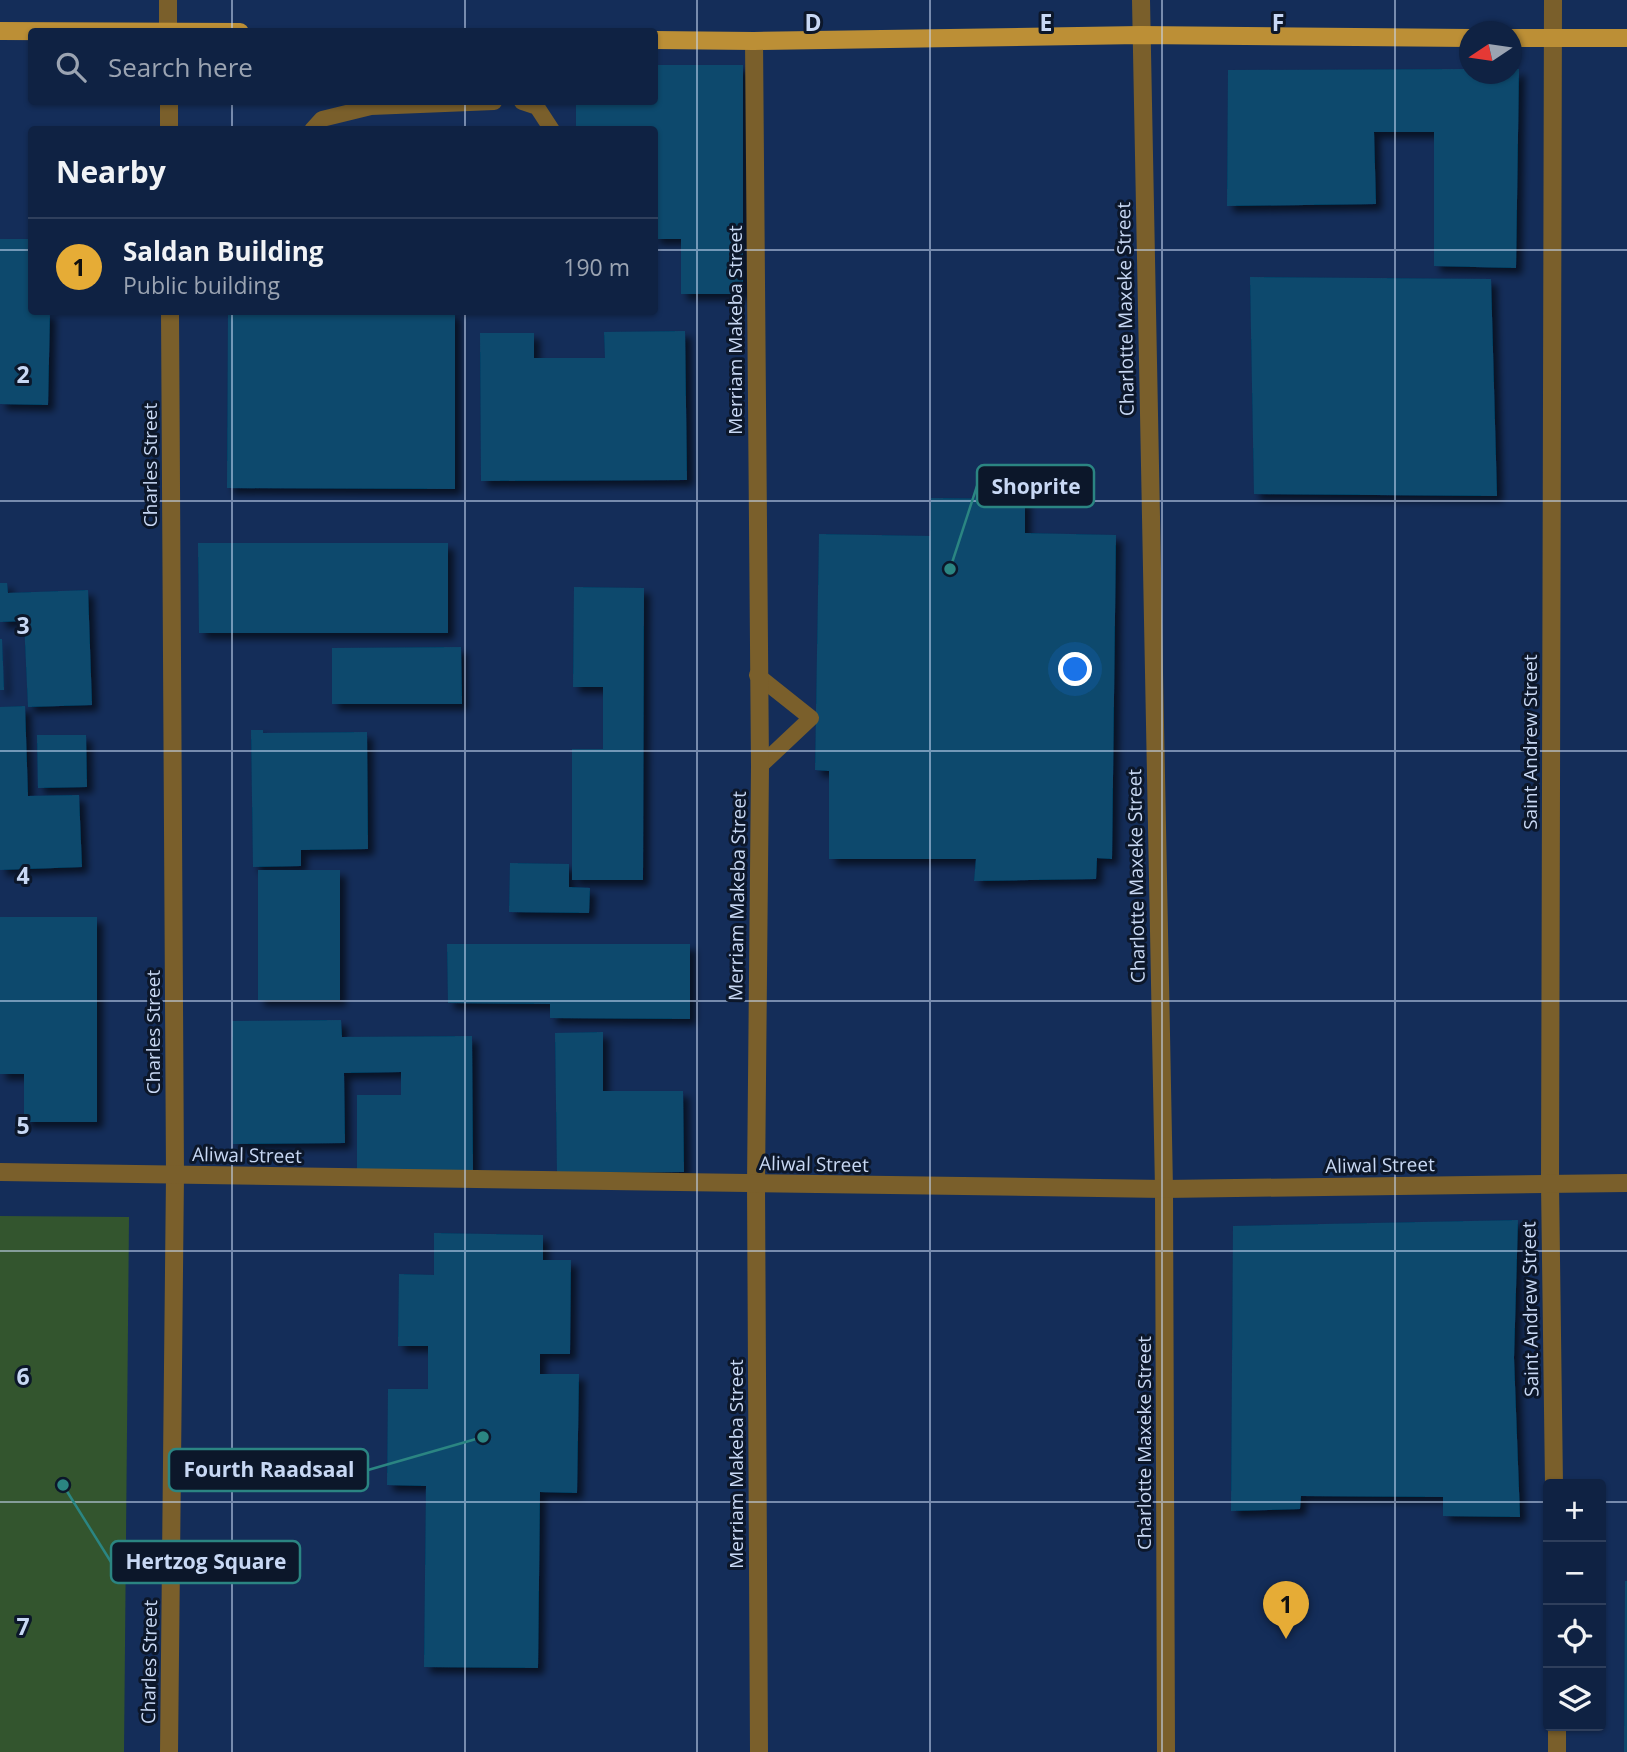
<!DOCTYPE html>
<html lang="en">
<head>
<meta charset="utf-8">
<style>
  body { margin:0; font-family:"Open Sans",sans-serif; background:#182a4a; color:#f1f3f6 }
  .controls { position:absolute; right:21px; bottom:21px; display:grid; overflow:hidden; border-radius:7px; box-shadow:0 2px 5px #0004 }
  .controls button { width:63px; height:63px; display:grid; place-items:center; padding:0; border:0; border-bottom:2px solid #2f3f5c; background:#0f2243; color:#f1f3f6; font:35px sans-serif }
  .compass { position:absolute; left:1459px; top:21px; width:63px; height:63px; border-radius:50%; background:#0f2243; box-shadow:0 2px 5px #0004; rotate:257deg }
  .you { position:absolute; left:1076px; top:670px; width:24px; height:24px; margin:-18px; border:5px solid #fff; border-radius:50%; background:#1a73e8; box-shadow:0 0 0 10px #1a73e833 }
  .badge { display:grid; place-items:center; width:46px; height:46px; border-radius:50%; background:#e6ac36; color:#111; font-size:23px; font-weight:700 }
  .pin { position:absolute; translate:-50% -58px; filter:drop-shadow(0 2px 4px #0008) }
  .pin::after { content:''; position:absolute; top:37px; width:24px; height:21px; background:inherit; clip-path:polygon(0 0,100% 0,50% 100%) }
  .list { margin:0; padding:0; list-style:none }
  h2 { display:flex; justify-content:space-between; align-items:center; height:91px; margin:0; padding:0 28px; font-size:30px }
  h2 small { font-size:23px; font-weight:400; color:#9ba4b2 }
  .list li { display:grid; grid-template-columns:46px 1fr auto; gap:21px; align-items:center; box-sizing:border-box; height:98px; padding:0 28px; border-top:2px solid #2f3f5c }
  .list b { display:block; font-size:26px; white-space:nowrap }
  .list p { margin:0; font-size:23px; white-space:nowrap; color:#9ba4b2 }
  .list em { font-size:23px; font-style:normal; color:#9ba4b2 }
  .icon { flex:none; width:38px; height:38px; fill:none; stroke:currentColor; stroke-width:2; stroke-linecap:round; stroke-linejoin:round }
  .map { position:relative; flex:none; width:1627px; height:1752px; overflow:hidden }
  .search { position:absolute; background:#0f2243; box-shadow:0 2px 5px #0004; left:28px; top:28px; width:630px; height:77px; display:flex; align-items:center; gap:18px; box-sizing:border-box; padding:0 24px; border-radius:7px; color:#9ba4b2; font-size:26px }
  .panel { position:absolute; background:#0f2243; box-shadow:0 2px 5px #0004; left:28px; top:126px; width:630px; height:189px; border-radius:7px }
  .map>svg:first-child { display:block }
</style>
</head>
<body>
<div class="map">
<svg width="1627" height="1752" viewBox="0 0 1627 1752">
  <defs>
    <filter id="shadow"><feDropShadow dx="6" dy="6" stdDeviation="3.5" flood-color="#0009"/></filter>
  </defs>
  <rect width="100%" height="100%" fill="#142d59"/>
  <!-- green -->
  <polygon fill="#33552e" points="0,1216 129,1217 124,1752 0,1752"/>
  <!-- building -->
  <g fill="#08496d" filter="url(#shadow)">
    <polygon points="654,65 743,65 743,294 681,294 681,239 654,239 654,130 576,130 576,102 654,102"/>
    <polygon points="1470,69 1470,74 1512,74 1512,69 1519,69 1516,268 1434,266 1434,132 1374,132 1376,204 1227,206 1228,70"/>
    <polygon points="0,239 32,239 32,312 50,312 48,405 0,404"/>
    <polygon points="1250,277 1491,279 1497,496 1254,494"/>
    <polygon points="228,312 455,312 455,489 227,488"/>
    <polygon points="685,331 687,480 481,481 480,333 534,333 534,358 605,358 604,332"/>
    <polygon points="931,498 1025,499 1025,533 1116,535 1112,859 1097,858 1096,879 974,881 976,859 829,859 829,771 815,770 819,534 930,536"/>
    <polygon points="198,543 448,543 448,633 199,633"/>
    <polygon points="0,583 7,583 8,593 88,590 92,705 28,707 24,621 0,622"/>
    <polygon points="574,587 644,588 643,880 572,880 572,749 603,749 603,687 573,687"/>
    <polygon points="0,639 2,639 4,690 0,690"/>
    <polygon points="461,647 462,704 332,704 332,648"/>
    <polygon points="25,706 28,796 79,795 82,867 0,870 0,707"/>
    <polygon points="251,730 263,730 263,733 367,732 368,849 301,850 301,866 253,867"/>
    <polygon points="37,735 86,735 87,787 38,788"/>
    <polygon points="510,863 569,864 569,887 590,888 589,913 509,912"/>
    <rect x="258" y="870" width="82" height="130"/>
    <polygon points="0,917 97,917 97,1122 24,1122 24,1074 0,1074"/>
    <polygon points="447,944 690,944 690,1019 550,1018 550,1004 448,1003"/>
    <polygon points="341,1020 342,1037 472,1036 473,1171 357,1171 357,1095 401,1095 401,1072 344,1073 345,1143 233,1144 232,1021"/>
    <polygon points="603,1032 603,1091 683,1091 684,1172 557,1173 555,1033"/>
    <polygon points="1518,1220 1514,1358 1520,1517 1443,1516 1443,1497 1301,1496 1300,1509 1231,1511 1233,1226"/>
    <polygon points="434,1233 543,1235 543,1260 571,1260 570,1354 540,1354 540,1374 579,1374 577,1493 540,1492 538,1668 424,1667 426,1486 387,1485 388,1389 428,1389 428,1346 398,1346 399,1274 434,1275"/>
    <polygon points="1625,1581 1627,1581 1627,1752 1624,1752"/>
  </g>
  <g fill="none" stroke-linecap="round" stroke-linejoin="round">
    <!-- service -->
    <g stroke="#7a5f2b" stroke-width="16">
      <polyline points="522,102 537,107 552,130"/>
      <polyline points="312,130 322,119 371,107 494,102"/>
      <polyline points="757,675 811,718 760,766"/>
    </g>
    <!-- minor -->
    <g stroke="#7a5f2b" stroke-width="18">
      <polyline points="168,32 168,0"/>
      <polyline points="754,41 760,766 756,1184 759,1752"/>
      <polyline points="169,102 169,130"/>
      <polyline points="169,1752 175,1175 170,312"/>
    </g>
    <!-- tertiary -->
    <g stroke="#7a5f2b" stroke-width="18">
      <polyline points="1141,0 1164,1189 1166,1752"/>
      <polyline points="1553,0 1550,1184 1554,1484"/>
      <polyline points="0,1172 1164,1189 1627,1183"/>
      <polyline points="1557,1726 1557,1752"/>
    </g>
    <!-- primary -->
    <g stroke="#bc8f36" stroke-width="18">
      <polyline points="0,31 240,32"/>
      <polyline points="1512,38 1627,38"/>
      <polyline points="654,40 754,41 1140,35 1470,38"/>
    </g>
  </g>
  <!-- grid -->
  <path fill="none" stroke="#c8d8f4" stroke-width="2" stroke-opacity="0.55" d="M232,0V32M465,0V32M697,0V1752M930,0V1752M1162,0V1752M1395,0V1752M232,102V130M465,102V130M0,250H32M654,250H1627M232,312V1752M465,312V1752M0,501H1627M0,751H1627M0,1001H1627M0,1251H1627M0,1502H1548M1601,1502H1627"/>
  <g text-anchor="middle" stroke-width="6" stroke-linejoin="round" paint-order="stroke">
    <!-- street labels -->
    <g font-size="19" fill="#c8d8f4" stroke="#0c172a">
      <text transform="translate(1125 309) rotate(-91)" y="7">Charlotte Maxeke Street</text>
      <text transform="translate(735 330) rotate(-90)" y="7">Merriam Makeba Street</text>
      <text transform="translate(150 465) rotate(-90)" y="7">Charles Street</text>
      <text transform="translate(1530 742) rotate(-90)" y="7">Saint Andrew Street</text>
      <text transform="translate(1136 876) rotate(-91)" y="7">Charlotte Maxeke Street</text>
      <text transform="translate(737 896) rotate(-89)" y="7">Merriam Makeba Street</text>
      <text transform="translate(153 1032) rotate(-90)" y="7">Charles Street</text>
      <text transform="translate(247 1155) rotate(1)" y="7">Aliwal Street</text>
      <text transform="translate(814 1164) rotate(1)" y="7">Aliwal Street</text>
      <text transform="translate(1380 1165) rotate(-1)" y="7">Aliwal Street</text>
      <text transform="translate(1530 1309) rotate(-91)" y="7">Saint Andrew Street</text>
      <text transform="translate(1144 1443) rotate(-90)" y="7">Charlotte Maxeke Street</text>
      <text transform="translate(736 1464) rotate(-90)" y="7">Merriam Makeba Street</text>
      <text transform="translate(149 1662) rotate(-89)" y="7">Charles Street</text>
    </g>
  </g>
  <g font-size="23" text-anchor="middle" font-weight="bold" fill="#c8d8f4" stroke="#0c172a" stroke-width="6" stroke-linejoin="round" paint-order="stroke">
    <text x="813" y="31">D</text>
    <text x="1046" y="31">E</text>
    <text x="1278" y="31">F</text>
    <text x="23" y="383">2</text>
    <text x="23" y="634">3</text>
    <text x="23" y="884">4</text>
    <text x="23" y="1134">5</text>
    <text x="23" y="1385">6</text>
    <text x="23" y="1635">7</text>
  </g>
  <!-- callouts -->
  <path fill="none" stroke="#2b8582" stroke-width="2.5" d="M950 569L977 486M483 1437L368 1470M63 1485L111 1562"/>
  <g fill="#2b8582" stroke="#0c172a" stroke-width="2.5">
    <circle cx="950" cy="569" r="7"/>
    <circle cx="483" cy="1437" r="7"/>
    <circle cx="63" cy="1485" r="7"/>
  </g>
  <g fill="#0c172a" stroke="#2b8582" stroke-width="2.5">
    <rect x="977" y="465" width="117" height="42" rx="7"/>
    <rect x="169" y="1449" width="199" height="42" rx="7"/>
    <rect x="111" y="1541" width="189" height="42" rx="7"/>
  </g>
  <g font-size="21" text-anchor="middle" font-weight="bold" fill="#c8d8f4">
    <text x="1036" y="494">Shoprite</text>
    <text x="269" y="1477">Fourth Raadsaal</text>
    <text x="206" y="1569">Hertzog Square</text>
  </g>
</svg>
<div class="controls">
<button>+</button>
<button>−</button>
<button><svg class="icon" aria-label="locate" viewBox="0 0 24 24"><circle cx="12" cy="12" r="6"/><path d="M12 2v4M12 18v4M2 12h4M18 12h4"/></svg></button>
<button><svg class="icon" aria-label="layers" viewBox="0 0 24 24"><path d="M12 4l9 5-9 5-9-5zM3 14l9 5 9-5"/></svg></button>
</div>
<svg class="compass" viewBox="-18 -18 36 36"><path d="M0-13l5 13h-10z" fill="#e53935"/><path d="M0 13l5-13h-10z" fill="#9ba4b2"/></svg>
<div class="you"></div>
<div class="pin badge" style="left:1286px;top:1639px">1</div>
<div class="search"><svg class="icon" aria-label="search" viewBox="0 0 24 24"><circle cx="10" cy="10" r="6"/><path d="M15 15l6 6"/></svg>Search here</div>
<section class="panel">
<h2>Nearby<small></small></h2>
<ul class="list">
<li><span class="badge">1</span><div><b>Saldan Building</b><p>Public building</p></div><em>190 m</em></li>
</ul>
</section>
</div>
</body>
</html>
